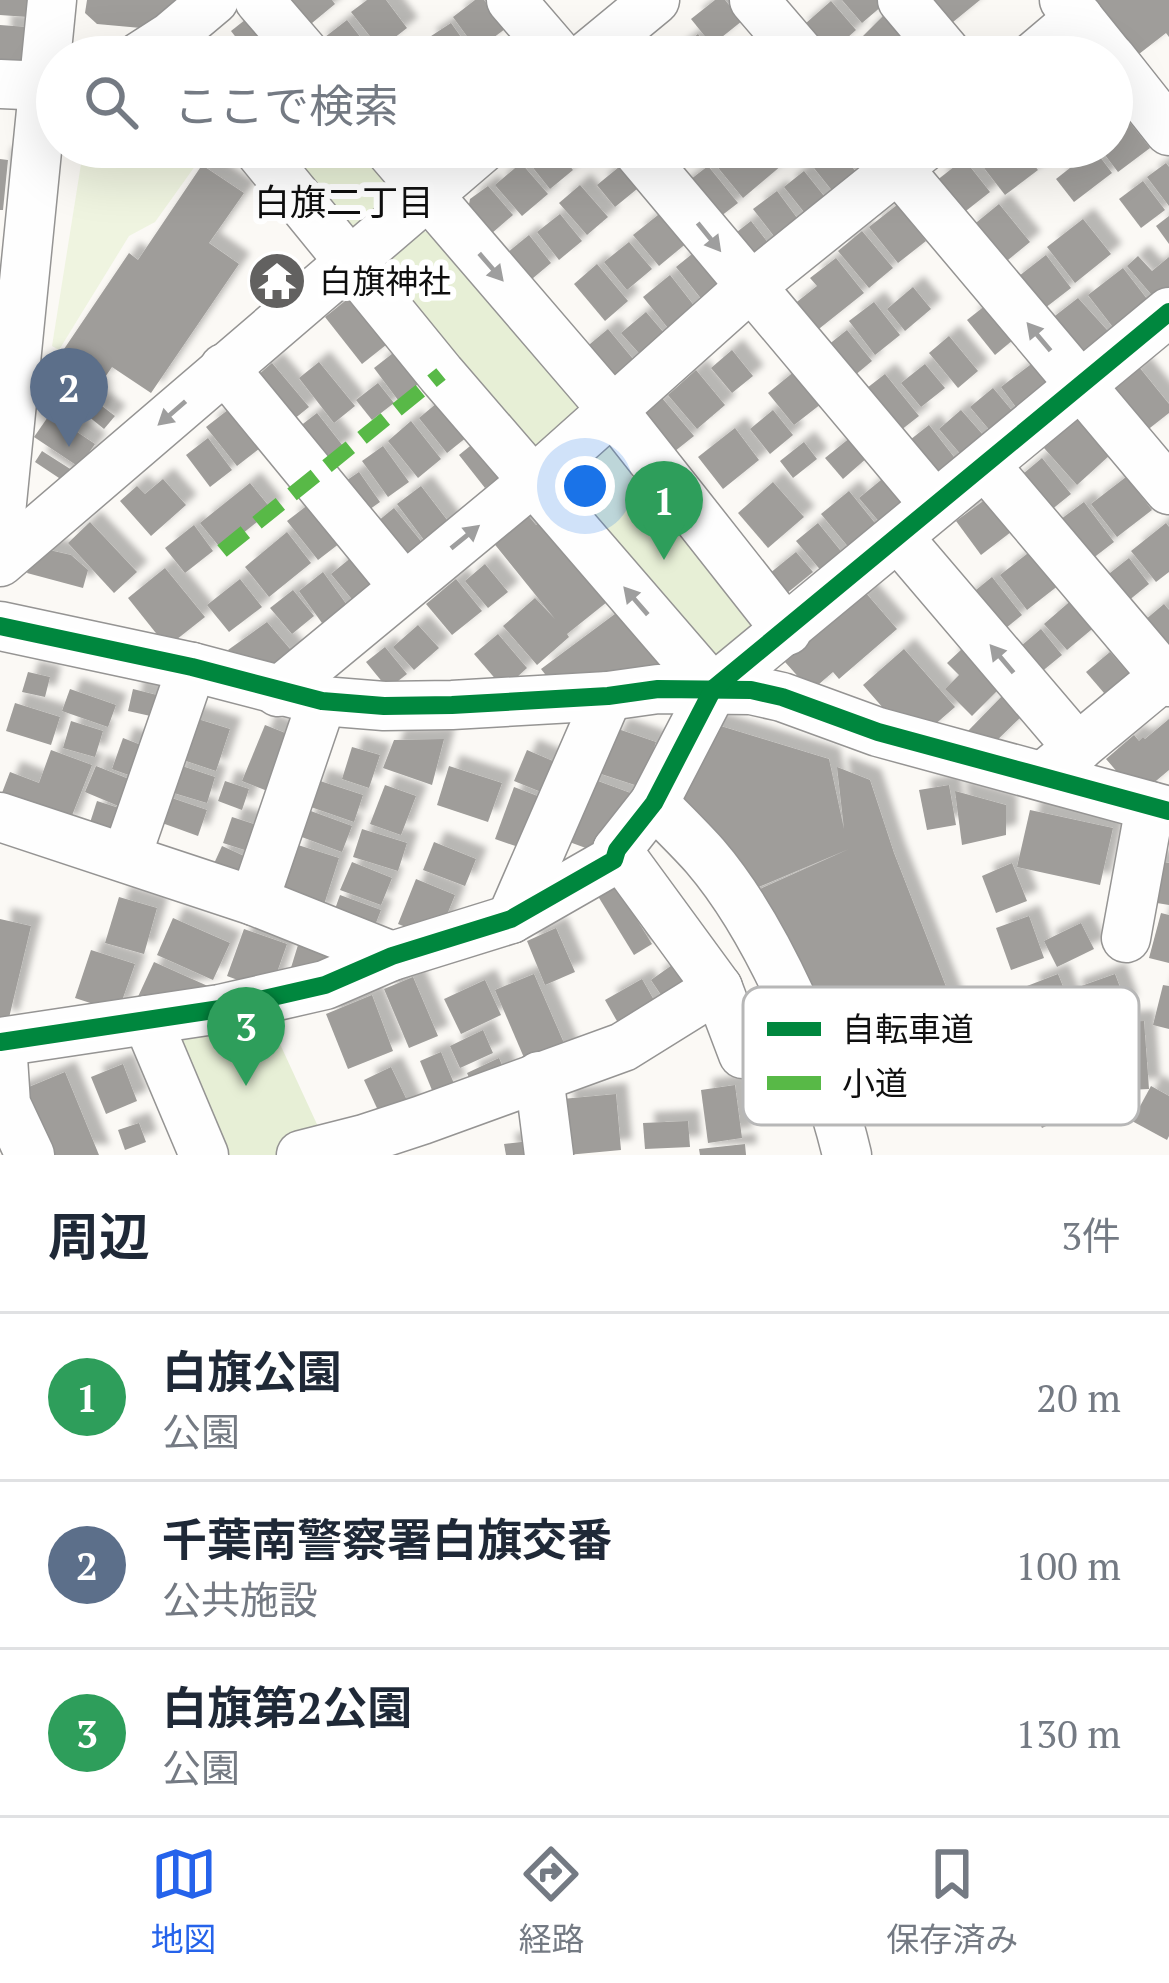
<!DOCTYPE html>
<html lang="ja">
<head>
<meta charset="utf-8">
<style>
  body { margin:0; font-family:"PT Serif","Noto Sans JP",serif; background:#f2f2f3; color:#1f2937 }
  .you { position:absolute; left:585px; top:486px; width:42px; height:42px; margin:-30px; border:9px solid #fff; border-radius:50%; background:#1a73e8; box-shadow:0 0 0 18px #1a73e833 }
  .badge { display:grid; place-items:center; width:78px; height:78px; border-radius:50%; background:#2563eb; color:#fff; font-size:39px; font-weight:700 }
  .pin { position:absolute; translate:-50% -99px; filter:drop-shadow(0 3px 6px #0008) }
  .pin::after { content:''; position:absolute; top:63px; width:42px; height:36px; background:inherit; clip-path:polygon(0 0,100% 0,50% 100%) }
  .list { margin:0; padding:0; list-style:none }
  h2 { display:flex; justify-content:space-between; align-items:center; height:156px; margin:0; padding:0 48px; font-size:51px }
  h2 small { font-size:39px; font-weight:400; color:#747a83 }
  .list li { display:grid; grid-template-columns:78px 1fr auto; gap:36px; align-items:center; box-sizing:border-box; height:168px; padding:0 48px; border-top:3px solid #e0e1e3 }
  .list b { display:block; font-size:45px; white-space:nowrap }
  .list p { margin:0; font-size:39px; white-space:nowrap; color:#747a83 }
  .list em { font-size:39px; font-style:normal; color:#747a83 }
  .icon { flex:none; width:66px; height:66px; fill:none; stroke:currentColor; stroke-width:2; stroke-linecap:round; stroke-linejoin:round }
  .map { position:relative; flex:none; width:1169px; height:1155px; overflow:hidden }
  .search { position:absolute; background:#fff; box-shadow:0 12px 48px #0002; left:36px; right:36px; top:36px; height:132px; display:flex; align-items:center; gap:30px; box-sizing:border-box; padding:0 42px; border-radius:66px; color:#747a83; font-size:45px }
  .sheet { height:660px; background:#fff }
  nav { display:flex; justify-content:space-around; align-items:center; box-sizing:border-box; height:168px; border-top:3px solid #e0e1e3; background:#fff; font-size:33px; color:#747a83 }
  nav a { display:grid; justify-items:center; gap:6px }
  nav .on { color:#2563eb }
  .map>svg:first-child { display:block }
</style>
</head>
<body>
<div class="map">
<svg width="1169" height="1155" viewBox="0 0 1169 1155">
  <defs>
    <filter id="shadow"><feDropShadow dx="11" dy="-11" stdDeviation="3" flood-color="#0004"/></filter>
  </defs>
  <rect width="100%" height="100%" fill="#fbf9f5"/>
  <!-- park -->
  <g fill="#e7efd6">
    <polygon points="304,147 363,147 396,186 394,210 340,234 282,165"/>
    <polygon points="409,230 438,233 582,407 526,455 378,279 381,254"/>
    <polygon points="594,442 616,445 768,626 702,665 559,494"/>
    <polygon points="262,1005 327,1146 279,1155 222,1155 167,1026"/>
  </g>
  <!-- pitch -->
  <polygon fill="#eff4e0" points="98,147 208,148 155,222 129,236 59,350 52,346 81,164"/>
  <!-- building -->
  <g fill="#9f9d9a" filter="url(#shadow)">
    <polygon points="0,0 29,0 28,17 0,15"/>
    <polygon points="87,0 181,0 159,20 141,28 97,24 85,13"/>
    <polygon points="284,0 332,0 335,4 306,28"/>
    <polygon points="367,0 386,0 407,28 380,49 351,12"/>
    <polygon points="475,0 484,0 505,29 477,50 453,17"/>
    <polygon points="715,0 725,0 742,21 712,45 691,19"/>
    <polygon points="842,0 889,0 862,23"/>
    <polygon points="916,0 980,0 942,31"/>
    <polygon points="1095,0 1169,0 1169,37 1166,33 1139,54"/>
    <polygon points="831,1 856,30 826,57 797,31"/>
    <polygon points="889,10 925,47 915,57 880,57 861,38"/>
    <polygon points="255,12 282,57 251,57 231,31"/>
    <polygon points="347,20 372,52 366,57 326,57 316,44"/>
    <polygon points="451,23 473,54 469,57 437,57 425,40"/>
    <polygon points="0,25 27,27 22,73 0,72"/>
    <polygon points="698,34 715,57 678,57 674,52"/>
    <polygon points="861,44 872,57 846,57"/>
    <polygon points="1115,104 1150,148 1118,172 1099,147 1112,147 1112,107"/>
    <polygon points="407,147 463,147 429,174"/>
    <polygon points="551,147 554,147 573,170 550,189 530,164"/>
    <polygon points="563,147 601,147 579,166"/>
    <polygon points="735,147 777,147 788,160 743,198 715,164"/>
    <polygon points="1004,147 1020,147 1038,170 1005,195 981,164"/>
    <polygon points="837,149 857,173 834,193 814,168"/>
    <polygon points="1094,149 1112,173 1074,202 1056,179"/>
    <polygon points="0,159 8,160 3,210 0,210"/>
    <polygon points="964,159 990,192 962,214 936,181"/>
    <polygon points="521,163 548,194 522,216 495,185"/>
    <polygon points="1166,163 1169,167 1169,206 1147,177"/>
    <polygon points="202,165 244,193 209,243 239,264 151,393 112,367 101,383 60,355 129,253 138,260"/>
    <polygon points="708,166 738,203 712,223 673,193"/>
    <polygon points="619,167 637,189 615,207 597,185"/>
    <polygon points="804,171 828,201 808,217 784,187"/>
    <polygon points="1143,181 1165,210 1141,228 1119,199"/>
    <polygon points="580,185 608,217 587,235 559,203"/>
    <polygon points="488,186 513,215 484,240 466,221 470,199"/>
    <polygon points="777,191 800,222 777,240 753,209"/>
    <polygon points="999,204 1030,242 997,269 966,231"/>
    <polygon points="897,205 926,241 898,263 869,227"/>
    <polygon points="663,211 688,242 659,266 633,235"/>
    <polygon points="560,214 582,241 559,260 537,232"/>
    <polygon points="1169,216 1169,244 1156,226"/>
    <polygon points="1083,219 1111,254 1075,283 1047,247"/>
    <polygon points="751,221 773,249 751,267 728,239"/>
    <polygon points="862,231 893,268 869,288 838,251"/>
    <polygon points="529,235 551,263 520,289 497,261"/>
    <polygon points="629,242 652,269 627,290 604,262"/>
    <polygon points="697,250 724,284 703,301 676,267"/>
    <polygon points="1046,255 1071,288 1036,315 1010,283"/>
    <polygon points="1138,256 1152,271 1169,257 1169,301 1162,307 1127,266"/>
    <polygon points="836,258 864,293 810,336 788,309 817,286 810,278"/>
    <polygon points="597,264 628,301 605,321 574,284"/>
    <polygon points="1123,268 1154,308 1119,335 1088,295"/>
    <polygon points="670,275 699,312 672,333 643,297"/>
    <polygon points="913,287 931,309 905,331 887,309"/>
    <polygon points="354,294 391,341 362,364 325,317"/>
    <polygon points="1078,298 1117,341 1093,358 1042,326"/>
    <polygon points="874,302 900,335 875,355 849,321"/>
    <polygon points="986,305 1013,340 995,355 967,320"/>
    <polygon points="646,312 670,340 646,361 621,333"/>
    <polygon points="608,329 643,371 621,388 578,354"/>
    <polygon points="847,330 872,361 848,381 823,349"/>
    <polygon points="949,336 978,371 958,388 929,353"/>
    <polygon points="397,350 422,381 398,400 374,368"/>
    <polygon points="732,350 753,376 732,393 711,368"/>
    <polygon points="319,362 355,406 334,423 299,378"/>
    <polygon points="1034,362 1052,386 1019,411 1001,387"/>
    <polygon points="272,363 309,407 288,424 252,380"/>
    <polygon points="925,364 945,388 921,407 901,383"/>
    <polygon points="47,365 58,366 56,399 45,398"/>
    <polygon points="1139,367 1169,404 1169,413 1141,435 1107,393"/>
    <polygon points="696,370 725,405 697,429 668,395"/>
    <polygon points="795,371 821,404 794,425 768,393"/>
    <polygon points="885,374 919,416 887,441 867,388"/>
    <polygon points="378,383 394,403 372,420 356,400"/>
    <polygon points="993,388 1020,420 997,439 970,407"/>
    <polygon points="443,398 472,433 447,453 419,418"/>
    <polygon points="662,398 694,436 665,459 634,422"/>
    <polygon points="98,403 115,416 104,429 88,416"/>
    <polygon points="233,406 264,445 237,466 206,427"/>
    <polygon points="773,410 793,435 770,454 750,429"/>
    <polygon points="961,410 991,444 969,464 939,429"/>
    <polygon points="317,413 343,446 321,463 295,430"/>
    <polygon points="50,414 95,444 79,467 34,437"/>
    <polygon points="1077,419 1110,455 1077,485 1044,448"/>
    <polygon points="411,421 441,459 418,478 388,441"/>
    <polygon points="929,425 961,466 939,484 906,443"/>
    <polygon points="735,428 759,460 723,489 698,457"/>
    <polygon points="851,437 868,457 843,479 825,458"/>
    <polygon points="208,438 232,470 210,487 186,455"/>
    <polygon points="480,438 506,472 485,488 459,455"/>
    <polygon points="804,442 817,459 793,478 780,461"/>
    <polygon points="383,446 409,482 388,497 362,461"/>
    <polygon points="42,451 75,472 68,484 35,462"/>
    <polygon points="1042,458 1071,494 1040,519 1011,484"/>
    <polygon points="359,472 380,502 356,519 334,489"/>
    <polygon points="886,476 913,510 887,531 859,498"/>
    <polygon points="1126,477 1152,510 1117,537 1091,504"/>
    <polygon points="163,479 186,505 151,536 120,501 137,486 145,494"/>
    <polygon points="773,482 804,517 768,548 738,513"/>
    <polygon points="250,483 272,510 222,550 200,523"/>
    <polygon points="421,486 454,529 430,548 397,504"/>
    <polygon points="849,491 883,533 855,555 821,514"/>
    <polygon points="986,499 1011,532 981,555 956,521"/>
    <polygon points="313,501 344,540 318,560 287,521"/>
    <polygon points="1084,502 1114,542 1079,569 1049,528"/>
    <polygon points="394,508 428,550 400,572 367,530"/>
    <polygon points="526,513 536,525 546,517 612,598 567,634 569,637 537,665 503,626 535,598 555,619 492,541"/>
    <polygon points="90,522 137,572 114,593 68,543"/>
    <polygon points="818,523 849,561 828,579 796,541"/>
    <polygon points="1166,523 1169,527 1169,572 1156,582 1131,551"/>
    <polygon points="194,525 213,551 185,573 165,548"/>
    <polygon points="287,532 311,563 269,597 245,567"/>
    <polygon points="36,547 71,555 88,570 83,588 27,573"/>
    <polygon points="1032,550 1059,585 1027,610 1000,575"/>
    <polygon points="358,552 387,586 360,609 331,574"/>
    <polygon points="796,552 813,572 781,598 764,578"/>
    <polygon points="1129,558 1149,584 1117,610 1096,584"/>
    <polygon points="485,564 508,592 488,608 465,581"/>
    <polygon points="165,568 205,617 167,647 128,598"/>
    <polygon points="323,572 352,612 327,630 299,591"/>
    <polygon points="992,577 1022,615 990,641 960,603"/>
    <polygon points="240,579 262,607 229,632 207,605"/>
    <polygon points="456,579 482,611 452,635 426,604"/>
    <polygon points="293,590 314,616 292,634 270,608"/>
    <polygon points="865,592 897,629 839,679 833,672 811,691 785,662"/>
    <polygon points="1074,598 1097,625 1067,650 1044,624"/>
    <polygon points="1164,604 1169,610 1169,663 1132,631"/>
    <polygon points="623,608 669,668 559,692 541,669"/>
    <polygon points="267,622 296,656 273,672 241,667 228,650"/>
    <polygon points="418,625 439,648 414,670 393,647"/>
    <polygon points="1041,629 1062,655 1029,682 1008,657"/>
    <polygon points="498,634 527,668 504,689 474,654"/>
    <polygon points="385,647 407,674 388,689 366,662"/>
    <polygon points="963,648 1001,687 972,716 945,689 959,675 947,663"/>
    <polygon points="904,649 955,707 925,733 909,715 898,725 863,685"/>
    <polygon points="1110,652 1140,686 1116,707 1086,672"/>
    <polygon points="28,672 50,677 45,697 22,692"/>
    <polygon points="70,689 116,705 108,727 62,711"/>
    <polygon points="133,689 169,698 164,719 128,711"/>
    <polygon points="1004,694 1024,714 986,751 967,732"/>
    <polygon points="15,703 60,717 51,745 6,731"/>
    <polygon points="188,716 230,729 216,771 174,757"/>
    <polygon points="1169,719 1169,770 1138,796 1106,759 1134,735 1139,741 1143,737 1145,739"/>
    <polygon points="701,720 829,759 844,829 837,767 870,780 894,853 980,1074 889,1111 873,1065 834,1086 742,897 849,849 740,895 678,804"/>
    <polygon points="71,721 103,731 95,757 63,748"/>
    <polygon points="265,725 303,740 270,792 242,781"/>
    <polygon points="618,729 656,742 641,787 592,771"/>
    <polygon points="123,738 159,752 148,782 112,769"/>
    <polygon points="444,739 432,785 383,768 394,740"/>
    <polygon points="352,747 380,755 369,788 342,779"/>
    <polygon points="51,750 92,765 67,828 0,798 10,772 39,783"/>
    <polygon points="527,750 574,770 561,800 514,781"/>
    <polygon points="176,764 215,777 207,803 167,791"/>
    <polygon points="96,766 139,783 128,810 85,792"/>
    <polygon points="449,766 502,783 488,822 437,805"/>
    <polygon points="587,777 636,795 613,858 564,840"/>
    <polygon points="317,780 363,795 354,822 308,806"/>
    <polygon points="225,781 249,789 242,810 218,801"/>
    <polygon points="385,785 416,796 401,835 370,824"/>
    <polygon points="949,785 956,825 927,830 919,790"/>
    <polygon points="514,787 548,800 530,851 495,839"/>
    <polygon points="955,791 1006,805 1006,835 962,845"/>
    <polygon points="160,794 207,810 198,836 151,819"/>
    <polygon points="97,801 122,809 110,842 86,835"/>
    <polygon points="308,810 352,826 342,852 299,836"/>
    <polygon points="1030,810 1113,828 1100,885 1017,867"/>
    <polygon points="232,817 263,827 254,853 223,843"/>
    <polygon points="362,829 407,843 398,871 353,857"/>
    <polygon points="434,842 476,859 465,886 423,870"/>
    <polygon points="298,845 339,858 320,917 279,904"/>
    <polygon points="222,846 255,861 240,894 207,879"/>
    <polygon points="1152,860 1169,863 1169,905 1145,901"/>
    <polygon points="352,862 392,878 381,905 340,890"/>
    <polygon points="1012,863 1027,901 996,913 982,876"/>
    <polygon points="416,879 455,895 437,939 398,924"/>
    <polygon points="614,883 652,944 634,955 596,893"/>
    <polygon points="340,895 381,910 370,938 330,923"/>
    <polygon points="119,897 157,908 144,954 105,943"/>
    <polygon points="1161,913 1169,915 1169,963 1149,958"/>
    <polygon points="1029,916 1044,958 1011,970 996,928"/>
    <polygon points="173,918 230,943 213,980 157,955"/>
    <polygon points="0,919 31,926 8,1022 0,1020"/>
    <polygon points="1081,923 1094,949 1057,967 1044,941"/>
    <polygon points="556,928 575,972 545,985 527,941"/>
    <polygon points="244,929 287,944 270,992 227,976"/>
    <polygon points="298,945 333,956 289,974"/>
    <polygon points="91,950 135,964 118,1012 75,998"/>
    <polygon points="154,962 210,987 136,1001"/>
    <polygon points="675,963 694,992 670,1008 651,980"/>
    <polygon points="534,974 570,1057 531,1074 495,990"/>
    <polygon points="1058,974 1080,1029 1049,1042 1027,986"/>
    <polygon points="1115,974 1127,1006 1082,1023 1070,990"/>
    <polygon points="413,977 438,1036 409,1048 384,989"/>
    <polygon points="642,979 663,1016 626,1037 605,1000"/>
    <polygon points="485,980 501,1015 461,1034 444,999"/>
    <polygon points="1163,985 1169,986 1169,1029 1153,1025"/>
    <polygon points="372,995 393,1051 348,1069 326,1014"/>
    <polygon points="1144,1021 1149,1089 1108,1091 1104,1023"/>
    <polygon points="483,1030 493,1053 460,1068 450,1046"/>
    <polygon points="441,1052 455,1086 434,1095 420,1061"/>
    <polygon points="499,1058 508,1079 476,1094 467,1073"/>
    <polygon points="123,1064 137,1101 106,1114 91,1077"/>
    <polygon points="391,1067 415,1117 387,1130 364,1080"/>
    <polygon points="65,1072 99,1155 37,1155 12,1094"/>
    <polygon points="1056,1074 1075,1112 1042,1128 1024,1090"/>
    <polygon points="735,1085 742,1138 708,1143 701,1090"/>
    <polygon points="1151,1086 1169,1096 1169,1136 1167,1140 1132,1121"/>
    <polygon points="616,1094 621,1150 567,1155 562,1099"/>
    <polygon points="688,1121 690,1147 645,1149 643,1123"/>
    <polygon points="139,1123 146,1142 125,1150 118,1130"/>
    <polygon points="539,1140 541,1155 506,1155 504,1144"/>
    <polygon points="745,1144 746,1155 700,1155 699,1149"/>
  </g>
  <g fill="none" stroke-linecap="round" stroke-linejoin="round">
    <defs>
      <g id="minor">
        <polyline points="259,0 308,57"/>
        <polyline points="511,0 560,57"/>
        <polyline points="754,0 803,57"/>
        <polyline points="902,0 950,57"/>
        <polyline points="1064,0 1110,57"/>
        <polyline points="139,57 170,37 214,0"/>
        <polyline points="586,57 655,0"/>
        <polyline points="1033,57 1079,18"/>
        <polyline points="1112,59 1169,131"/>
        <polyline points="0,84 46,86 57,84"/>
        <polyline points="256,147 441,374 713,689"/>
        <polyline points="387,147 612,409 787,631"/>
        <polyline points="634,147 935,505"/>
        <polyline points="880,147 1169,490"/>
        <polyline points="224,368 404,587"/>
        <polyline points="985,465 1169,682"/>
        <polyline points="0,523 52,0"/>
        <polyline points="898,537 1078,748"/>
        <polyline points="0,562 484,147"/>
        <polyline points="0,626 192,667 322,701 384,706 452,705 608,696 658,689 751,690 782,697 878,732 1169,811"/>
        <polyline points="278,692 532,482 750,287 924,147"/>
        <polyline points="1052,769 1169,672"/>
        <path d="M654,803C671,821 689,838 705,856C767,928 825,1062 847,1155"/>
        <polyline points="0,817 254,901 392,956"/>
        <polyline points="617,850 718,988 743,1054"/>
        <polyline points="126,858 192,667"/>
        <polyline points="254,901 322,701"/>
        <polyline points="511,919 608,696"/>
        <polyline points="1126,938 1150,806"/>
        <polyline points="147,1020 204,1155"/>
        <polyline points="0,1042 220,1009 325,985 392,956 511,919 614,860 617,850 654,803 713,689 1169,312"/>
        <polyline points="2,1042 6,1104 30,1155"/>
        <polyline points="539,1076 549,1155"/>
        <polyline points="301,1155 364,1139 422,1120 623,1047 718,988"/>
      </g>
    </defs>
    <!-- minor casing -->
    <use href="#minor" stroke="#959493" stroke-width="51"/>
    <!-- minor -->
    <use href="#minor" stroke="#fefefe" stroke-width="48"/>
    <!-- quiet -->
    <polyline stroke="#58b947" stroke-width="15" stroke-dasharray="30 15" stroke-linecap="butt" points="222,551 441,374"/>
    <defs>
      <g id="cycleway">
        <polyline points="0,626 192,667 322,701 384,706 452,705 608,696 658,689 751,690 782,697 878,732 1169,811"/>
        <polyline points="0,1042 220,1009 325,985 392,956 511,919 614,860 617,850 654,803 713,689 1169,312"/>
      </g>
    </defs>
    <!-- cycleway casing -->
    <use href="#cycleway" stroke="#fff" stroke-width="26"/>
    <!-- cycleway -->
    <use href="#cycleway" stroke="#00873e" stroke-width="18"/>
  </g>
  <!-- one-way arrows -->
  <defs><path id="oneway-solid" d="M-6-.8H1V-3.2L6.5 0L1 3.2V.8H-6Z" transform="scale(3)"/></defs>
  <g fill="#9e9e9e">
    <use href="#oneway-solid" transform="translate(709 237) rotate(51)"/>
    <use href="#oneway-solid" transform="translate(491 267) rotate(49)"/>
    <use href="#oneway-solid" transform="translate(1039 337) rotate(-130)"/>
    <use href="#oneway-solid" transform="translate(172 413) rotate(139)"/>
    <use href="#oneway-solid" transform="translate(465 537) rotate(-39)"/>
    <use href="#oneway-solid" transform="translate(636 601) rotate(-131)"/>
    <use href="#oneway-solid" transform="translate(1002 659) rotate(-130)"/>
  </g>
  <!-- icons -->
  <defs>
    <symbol id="temple-disc" viewBox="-11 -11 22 22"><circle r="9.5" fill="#626160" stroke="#fff"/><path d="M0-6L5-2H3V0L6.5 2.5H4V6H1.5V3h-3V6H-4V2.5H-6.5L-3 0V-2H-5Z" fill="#fff"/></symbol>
  </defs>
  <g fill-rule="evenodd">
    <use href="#temple-disc" x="244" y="248" width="66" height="66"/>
  </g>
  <g text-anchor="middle" stroke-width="12" stroke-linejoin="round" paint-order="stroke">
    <!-- poi labels -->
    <g font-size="33" fill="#0f0f0f" stroke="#fff" text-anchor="start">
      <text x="319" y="293">白旗神社</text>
    </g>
    <!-- neighbourhood labels -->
    <g font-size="36" fill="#0f0f0f" stroke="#fff">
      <text x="344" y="215">白旗二丁目</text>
    </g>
  </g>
  <!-- legend -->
  <rect x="743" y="987" width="396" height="138" rx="18" fill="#fff" stroke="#b7b7b7" stroke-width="3"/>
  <rect x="767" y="1022" width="54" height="14" fill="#00873e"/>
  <rect x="767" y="1076" width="54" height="14" fill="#58b947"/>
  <g font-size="33" fill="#0f0f0f">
    <text x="842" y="1041">自転車道</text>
    <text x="842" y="1095">小道</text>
  </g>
</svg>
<div class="you"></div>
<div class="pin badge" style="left:664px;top:560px;background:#2e9e5b">1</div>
<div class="pin badge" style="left:69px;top:447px;background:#5c6f8a">2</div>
<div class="pin badge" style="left:246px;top:1086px;background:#2e9e5b">3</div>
<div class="search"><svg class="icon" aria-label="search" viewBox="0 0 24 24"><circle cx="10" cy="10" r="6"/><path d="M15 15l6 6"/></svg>ここで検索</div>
</div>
<section class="sheet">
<h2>周辺<small>3件</small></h2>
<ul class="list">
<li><span class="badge" style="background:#2e9e5b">1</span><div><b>白旗公園</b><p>公園</p></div><em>20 m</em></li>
<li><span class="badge" style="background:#5c6f8a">2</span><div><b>千葉南警察署白旗交番</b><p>公共施設</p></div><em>100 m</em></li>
<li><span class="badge" style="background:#2e9e5b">3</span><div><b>白旗第2公園</b><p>公園</p></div><em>130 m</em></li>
</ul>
</section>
<nav>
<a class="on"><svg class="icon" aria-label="map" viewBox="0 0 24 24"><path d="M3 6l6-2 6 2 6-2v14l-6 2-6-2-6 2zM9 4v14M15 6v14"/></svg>地図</a>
<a><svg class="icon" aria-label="directions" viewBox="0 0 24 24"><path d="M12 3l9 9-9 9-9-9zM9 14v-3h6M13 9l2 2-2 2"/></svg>経路</a>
<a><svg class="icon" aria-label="saved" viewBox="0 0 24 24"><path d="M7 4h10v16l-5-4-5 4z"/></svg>保存済み</a>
</nav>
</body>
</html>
